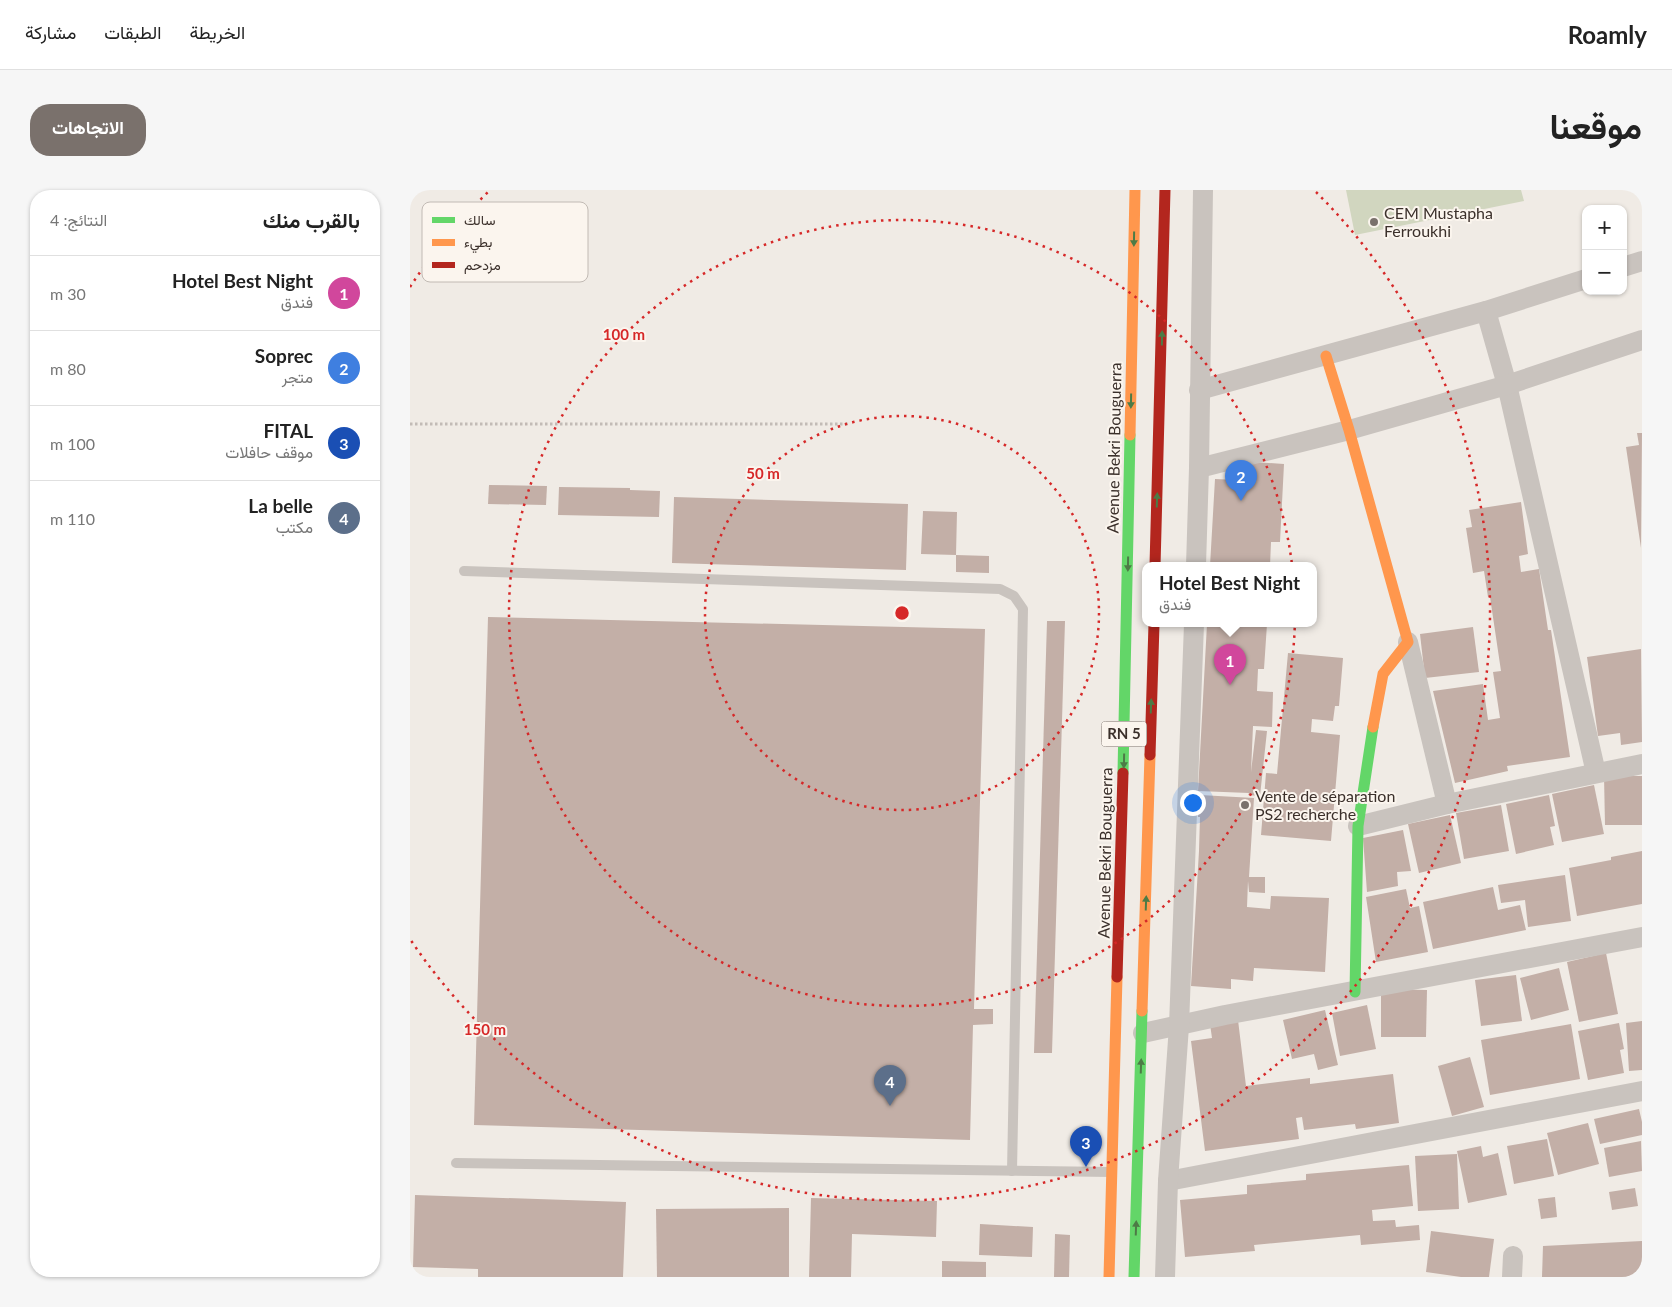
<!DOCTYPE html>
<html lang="ar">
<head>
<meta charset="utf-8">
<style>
  body { margin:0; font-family:Lato,Vazirmatn,sans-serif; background:#f6f6f6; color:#222; direction:rtl }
  .controls { position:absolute; right:15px; top:15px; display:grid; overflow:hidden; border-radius:10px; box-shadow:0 1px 4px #0004 }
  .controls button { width:45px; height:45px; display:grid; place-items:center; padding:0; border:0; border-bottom:1px solid #e0e0e0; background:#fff; color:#222; font:25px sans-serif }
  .you { position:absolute; left:782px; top:612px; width:18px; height:18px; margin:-12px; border:4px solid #fff; border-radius:50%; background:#1a73e8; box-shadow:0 0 0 8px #1a73e833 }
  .badge { display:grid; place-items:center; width:32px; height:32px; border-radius:50%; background:#7a716c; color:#fff; font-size:16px; font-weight:700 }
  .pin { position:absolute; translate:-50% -41px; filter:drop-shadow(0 1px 2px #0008) }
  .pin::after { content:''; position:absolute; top:26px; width:18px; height:15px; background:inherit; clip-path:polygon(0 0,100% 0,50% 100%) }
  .popup { position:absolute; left:732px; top:372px; width:175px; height:65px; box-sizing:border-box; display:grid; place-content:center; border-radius:10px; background:#fff; filter:drop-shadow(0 1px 4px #0005); font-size:16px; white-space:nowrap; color:#767676 }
  .popup b { font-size:19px; color:#222 }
  .popup::after { content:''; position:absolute; left:50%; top:100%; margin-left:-10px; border:10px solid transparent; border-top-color:#fff }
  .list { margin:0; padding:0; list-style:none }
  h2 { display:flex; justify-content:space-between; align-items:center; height:65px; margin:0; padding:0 20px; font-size:21px }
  h2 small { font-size:16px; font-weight:400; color:#767676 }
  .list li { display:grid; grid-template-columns:32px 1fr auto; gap:15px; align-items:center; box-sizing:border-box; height:75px; padding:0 20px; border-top:1px solid #e0e0e0 }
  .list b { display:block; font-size:19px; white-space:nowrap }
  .list p { margin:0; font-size:16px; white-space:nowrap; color:#767676 }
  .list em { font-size:16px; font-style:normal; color:#767676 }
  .map { position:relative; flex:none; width:1232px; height:1087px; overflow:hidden; direction:ltr; border-radius:20px }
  header { display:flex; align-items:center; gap:30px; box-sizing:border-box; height:70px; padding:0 25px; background:#fff; border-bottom:1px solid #e0e0e0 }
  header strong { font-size:24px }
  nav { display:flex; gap:28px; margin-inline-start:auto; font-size:18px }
  .intro { display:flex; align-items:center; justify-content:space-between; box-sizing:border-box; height:120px; padding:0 30px }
  h1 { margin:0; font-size:35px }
  .button { padding:12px 22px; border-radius:20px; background:#7a716c; color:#fff; font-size:18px; font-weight:700 }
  main { display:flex; gap:30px; padding:0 30px }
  aside { flex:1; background:#fff; border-radius:20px; box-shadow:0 1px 4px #0004 }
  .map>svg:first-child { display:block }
</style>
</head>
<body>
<header>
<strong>Roamly</strong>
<nav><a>الخريطة</a><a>الطبقات</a><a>مشاركة</a></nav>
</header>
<div class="intro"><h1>موقعنا</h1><a class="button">الاتجاهات</a></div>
<main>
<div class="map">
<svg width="1232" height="1087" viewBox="0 0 1232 1087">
  <rect width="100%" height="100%" fill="#f0ebe5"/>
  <!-- green -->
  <polygon fill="#d1d6bf" points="936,0 1111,0 1114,11 945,45"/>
  <!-- building -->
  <g fill="#c3afa7">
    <polygon points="1227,243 1232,243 1231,358 1216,257 1229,255"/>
    <polygon points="828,271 874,274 870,352 861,352 860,376 800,376 805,289 827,290"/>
    <polygon points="79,295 137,296 136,315 78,314"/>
    <polygon points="149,297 220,298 220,300 250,301 249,327 148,325"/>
    <polygon points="264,307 498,314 496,380 262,373"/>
    <polygon points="1111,312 1118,364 1109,366 1111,382 1129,379 1138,440 1141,440 1160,567 1097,576 1098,581 1045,593 1023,501 1073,494 1078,530 1090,528 1083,482 1091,481 1080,407 1078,407 1074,381 1063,383 1056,338 1062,337 1059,320"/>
    <polygon points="513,321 547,322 546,365 579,366 579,383 546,382 546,365 511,364"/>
    <polygon points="78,427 575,439 564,819 583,819 583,834 563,835 560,950 64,935"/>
    <polygon points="637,431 655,431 642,863 624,863"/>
    <polygon points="797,434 857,434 854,479 848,479 847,501 863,502 862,537 843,536 841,582 846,540 857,541 850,606 838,605 839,603 788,601"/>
    <polygon points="1063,437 1069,482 1015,488 1010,444"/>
    <polygon points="1231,459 1232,552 1211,555 1210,543 1188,546 1177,467"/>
    <polygon points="878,463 933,468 929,516 925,516 923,531 902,529 901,542 930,545 921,651 851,645 856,583 867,584"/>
    <polygon points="1194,586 1232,586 1232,635 1195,635"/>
    <polygon points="1184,595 1194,644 1152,652 1142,604"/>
    <polygon points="790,605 844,608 839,687 855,687 855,703 839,702 838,691 837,717 860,719 861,706 919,708 915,782 844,778 843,791 821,789 821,799 781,796 789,661 790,627 788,627"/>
    <polygon points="1139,605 1145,636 1140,637 1144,655 1106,664 1096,614"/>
    <polygon points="1091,615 1099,661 1054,669 1046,623"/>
    <polygon points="1040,625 1051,673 1009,683 998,634"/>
    <polygon points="993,640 1001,681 987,682 988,696 957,702 953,648"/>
    <polygon points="1232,661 1232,714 1167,726 1159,678 1201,670 1201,667"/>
    <polygon points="1155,685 1161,731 1118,737 1115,710 1091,713 1088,695"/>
    <polygon points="1083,697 1088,720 1110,715 1116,740 1023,759 1013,712"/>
    <polygon points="996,699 1000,718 1009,716 1018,762 966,772 956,707"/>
    <polygon points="1196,763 1208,824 1169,832 1157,772"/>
    <polygon points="1149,778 1159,820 1121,830 1110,788"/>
    <polygon points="1106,785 1112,831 1071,836 1065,790"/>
    <polygon points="971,799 1017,800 1016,847 971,847"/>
    <polygon points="957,815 966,859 930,866 922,823"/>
    <polygon points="915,820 928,875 908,880 904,864 882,869 873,830"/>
    <polygon points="828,830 836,896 900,888 900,894 983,884 989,933 946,939 945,934 894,940 892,927 886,928 889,949 795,961 781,851 802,848 800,834"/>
    <polygon points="1232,831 1232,880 1219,881 1216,833"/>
    <polygon points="1209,833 1214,859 1210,860 1214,883 1178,890 1168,841"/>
    <polygon points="1161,834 1170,889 1080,905 1071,850"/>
    <polygon points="1060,867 1074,917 1042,926 1028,876"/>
    <polygon points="1229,919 1232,932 1232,945 1190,954 1184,929"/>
    <polygon points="1178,933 1189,974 1148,985 1137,943"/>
    <polygon points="1137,949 1144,986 1104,994 1097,956"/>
    <polygon points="1231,951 1232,981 1199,987 1194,958"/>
    <polygon points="1071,956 1073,967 1088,963 1097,1005 1058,1013 1047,961"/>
    <polygon points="1047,964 1049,1019 1008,1021 1005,966"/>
    <polygon points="999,975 1003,1016 962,1020 963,1031 985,1030 986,1037 1009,1035 1010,1050 951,1055 950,1045 844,1055 845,1061 775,1067 770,1010 837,1004 837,995 896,990 896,984"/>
    <polygon points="1225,998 1228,1016 1202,1020 1199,1002"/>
    <polygon points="5,1005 216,1012 213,1087 68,1087 68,1079 3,1077"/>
    <polygon points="1145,1007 1147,1027 1131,1029 1128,1009"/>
    <polygon points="401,1008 527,1011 526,1047 442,1044 441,1087 399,1087"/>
    <polygon points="379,1018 379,1087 247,1087 246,1019"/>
    <polygon points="570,1034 623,1037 622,1067 569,1065"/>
    <polygon points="1021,1041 1084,1049 1079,1087 1051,1087 1016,1082"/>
    <polygon points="645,1044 660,1045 659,1087 644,1087"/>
    <polygon points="1232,1051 1232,1087 1132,1087 1133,1056"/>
    <polygon points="532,1071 576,1072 576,1087 532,1087"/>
  </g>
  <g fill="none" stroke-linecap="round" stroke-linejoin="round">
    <!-- path -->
    <polyline stroke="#c2bbb6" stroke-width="3" stroke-dasharray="2.5 2.5" stroke-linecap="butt" points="0,234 439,234"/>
    <!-- lane -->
    <g stroke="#c9c3be" stroke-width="10">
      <polyline points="54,381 590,399 604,406 613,419 602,981"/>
      <polyline points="46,973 702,982"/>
    </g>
    <!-- street -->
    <g stroke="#c9c3be" stroke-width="20">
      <polyline points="1213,77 1232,71"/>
      <polyline points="1076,121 1097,195 1186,583"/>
      <polyline points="789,200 1076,121 1176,89"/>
      <polyline points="789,278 939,240 1097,195 1232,150"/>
      <polyline points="786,376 789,278 793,0"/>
      <polyline points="998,452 1037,614"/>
      <polyline points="948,636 1037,614 1232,574"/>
      <polyline points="733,843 815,825 1232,747"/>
      <polyline points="758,991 1232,901"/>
      <polyline points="755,1087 758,991 769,836 784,434"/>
      <polyline points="1102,1087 1103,1066"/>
    </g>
    <!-- fast -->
    <g stroke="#63d668" stroke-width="11">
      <polyline points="713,583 720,245"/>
      <polyline points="945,802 948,636 963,537"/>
      <polyline points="724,1087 732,821"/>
    </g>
    <!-- slow -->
    <g stroke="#ff974d" stroke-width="11">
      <polyline points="916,166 939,240 998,452 973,484 963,537"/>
      <polyline points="720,245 725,0"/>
      <polyline points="732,821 740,565"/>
      <polyline points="699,1087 707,787"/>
    </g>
    <!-- jam -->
    <g stroke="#b3261e" stroke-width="11">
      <polyline points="745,376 755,0"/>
      <polyline points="740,565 744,434"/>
      <polyline points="707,787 713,583"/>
    </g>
  </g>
  <!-- one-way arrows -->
  <defs><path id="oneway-solid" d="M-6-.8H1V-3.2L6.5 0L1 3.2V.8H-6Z" transform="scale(1.25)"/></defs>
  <g fill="#4d7b46">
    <use href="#oneway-solid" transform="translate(724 49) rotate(91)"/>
    <use href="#oneway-solid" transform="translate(752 148) rotate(-89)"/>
    <use href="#oneway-solid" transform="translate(721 211) rotate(91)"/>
    <use href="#oneway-solid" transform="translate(747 310) rotate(-88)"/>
    <use href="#oneway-solid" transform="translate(718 374) rotate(91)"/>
    <use href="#oneway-solid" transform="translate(741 516) rotate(-88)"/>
    <use href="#oneway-solid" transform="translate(714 571) rotate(91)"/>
    <use href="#oneway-solid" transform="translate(736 713) rotate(-88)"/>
    <use href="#oneway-solid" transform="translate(731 876) rotate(-88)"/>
    <use href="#oneway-solid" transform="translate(726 1038) rotate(-88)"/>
  </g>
  <!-- distance rings -->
  <g fill="none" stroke="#d62828" stroke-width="2.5" stroke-dasharray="2.5 5">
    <circle cx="492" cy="423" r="197"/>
    <circle cx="492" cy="423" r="393"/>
    <path d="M0 97A590 590 0 0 1 78 2M906 2A590 590 0 1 1 0 749"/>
  </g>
  <!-- markers -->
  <g fill="#7a716c" stroke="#fbf5ee" stroke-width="2">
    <circle cx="964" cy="32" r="5"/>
    <circle cx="835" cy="615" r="5"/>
  </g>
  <g text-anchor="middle" stroke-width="4" stroke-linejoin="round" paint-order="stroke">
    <!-- shield labels -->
    <rect fill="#fbf5ee" stroke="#756b66" stroke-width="1" x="691.5" y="531.5" width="45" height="25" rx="4"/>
    <g font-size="15" font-weight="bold" fill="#3b302b">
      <text x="714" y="549">RN 5</text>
    </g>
    <!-- poi labels -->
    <g font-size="16" fill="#3b302b" stroke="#fbf5ee" text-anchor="start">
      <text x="974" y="29">CEM Mustapha<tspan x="974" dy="18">Ferroukhi</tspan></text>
      <text x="845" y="612">Vente de séparation<tspan x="845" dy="18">PS2 recherche</tspan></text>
    </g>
    <!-- street labels -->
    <g font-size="16" fill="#3b302b" stroke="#fbf5ee">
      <text transform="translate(704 258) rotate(-89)" y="6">Avenue Bekri Bouguerra</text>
      <text transform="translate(695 663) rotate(-89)" y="6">Avenue Bekri Bouguerra</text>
    </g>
  </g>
  <!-- legend -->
  <rect x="12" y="12" width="166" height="80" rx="8" fill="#fbf5ee" stroke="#c1bab4" stroke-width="1"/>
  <rect x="22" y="27" width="23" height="6" fill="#63d668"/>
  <rect x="22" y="49" width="23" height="7" fill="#ff974d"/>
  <rect x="22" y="72" width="23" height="6" fill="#b3261e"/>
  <g font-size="14" fill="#3b302b">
    <text x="54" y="35">سالك</text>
    <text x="54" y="57">بطيء</text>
    <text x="54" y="80">مزدحم</text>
  </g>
  <circle cx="492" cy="423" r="8" fill="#d62828" stroke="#fbf5ee" stroke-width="2.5"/>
  <g font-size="15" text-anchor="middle" font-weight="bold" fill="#d62828" stroke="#fbf5ee" stroke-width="4" stroke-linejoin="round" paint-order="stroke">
    <text x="214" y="150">100 m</text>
    <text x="353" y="289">50 m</text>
    <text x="75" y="845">150 m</text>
  </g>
</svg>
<div class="controls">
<button>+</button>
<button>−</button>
</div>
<div class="you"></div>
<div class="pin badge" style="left:820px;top:495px;background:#d1479c">1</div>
<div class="popup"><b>Hotel Best Night</b>فندق</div>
<div class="pin badge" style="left:831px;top:311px;background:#3f7fe0">2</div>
<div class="pin badge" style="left:676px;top:977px;background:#1a4fb4">3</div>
<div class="pin badge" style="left:480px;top:916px;background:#5c6f8a">4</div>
</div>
<aside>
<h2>بالقرب منك<small>النتائج: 4</small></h2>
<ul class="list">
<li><span class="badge" style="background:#d1479c">1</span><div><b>Hotel Best Night</b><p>فندق</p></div><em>30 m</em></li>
<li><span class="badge" style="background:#3f7fe0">2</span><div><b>Soprec</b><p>متجر</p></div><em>80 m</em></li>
<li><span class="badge" style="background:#1a4fb4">3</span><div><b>FITAL</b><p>موقف حافلات</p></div><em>100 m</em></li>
<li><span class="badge" style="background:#5c6f8a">4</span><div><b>La belle</b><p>مكتب</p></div><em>110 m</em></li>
</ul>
</aside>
</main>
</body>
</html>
